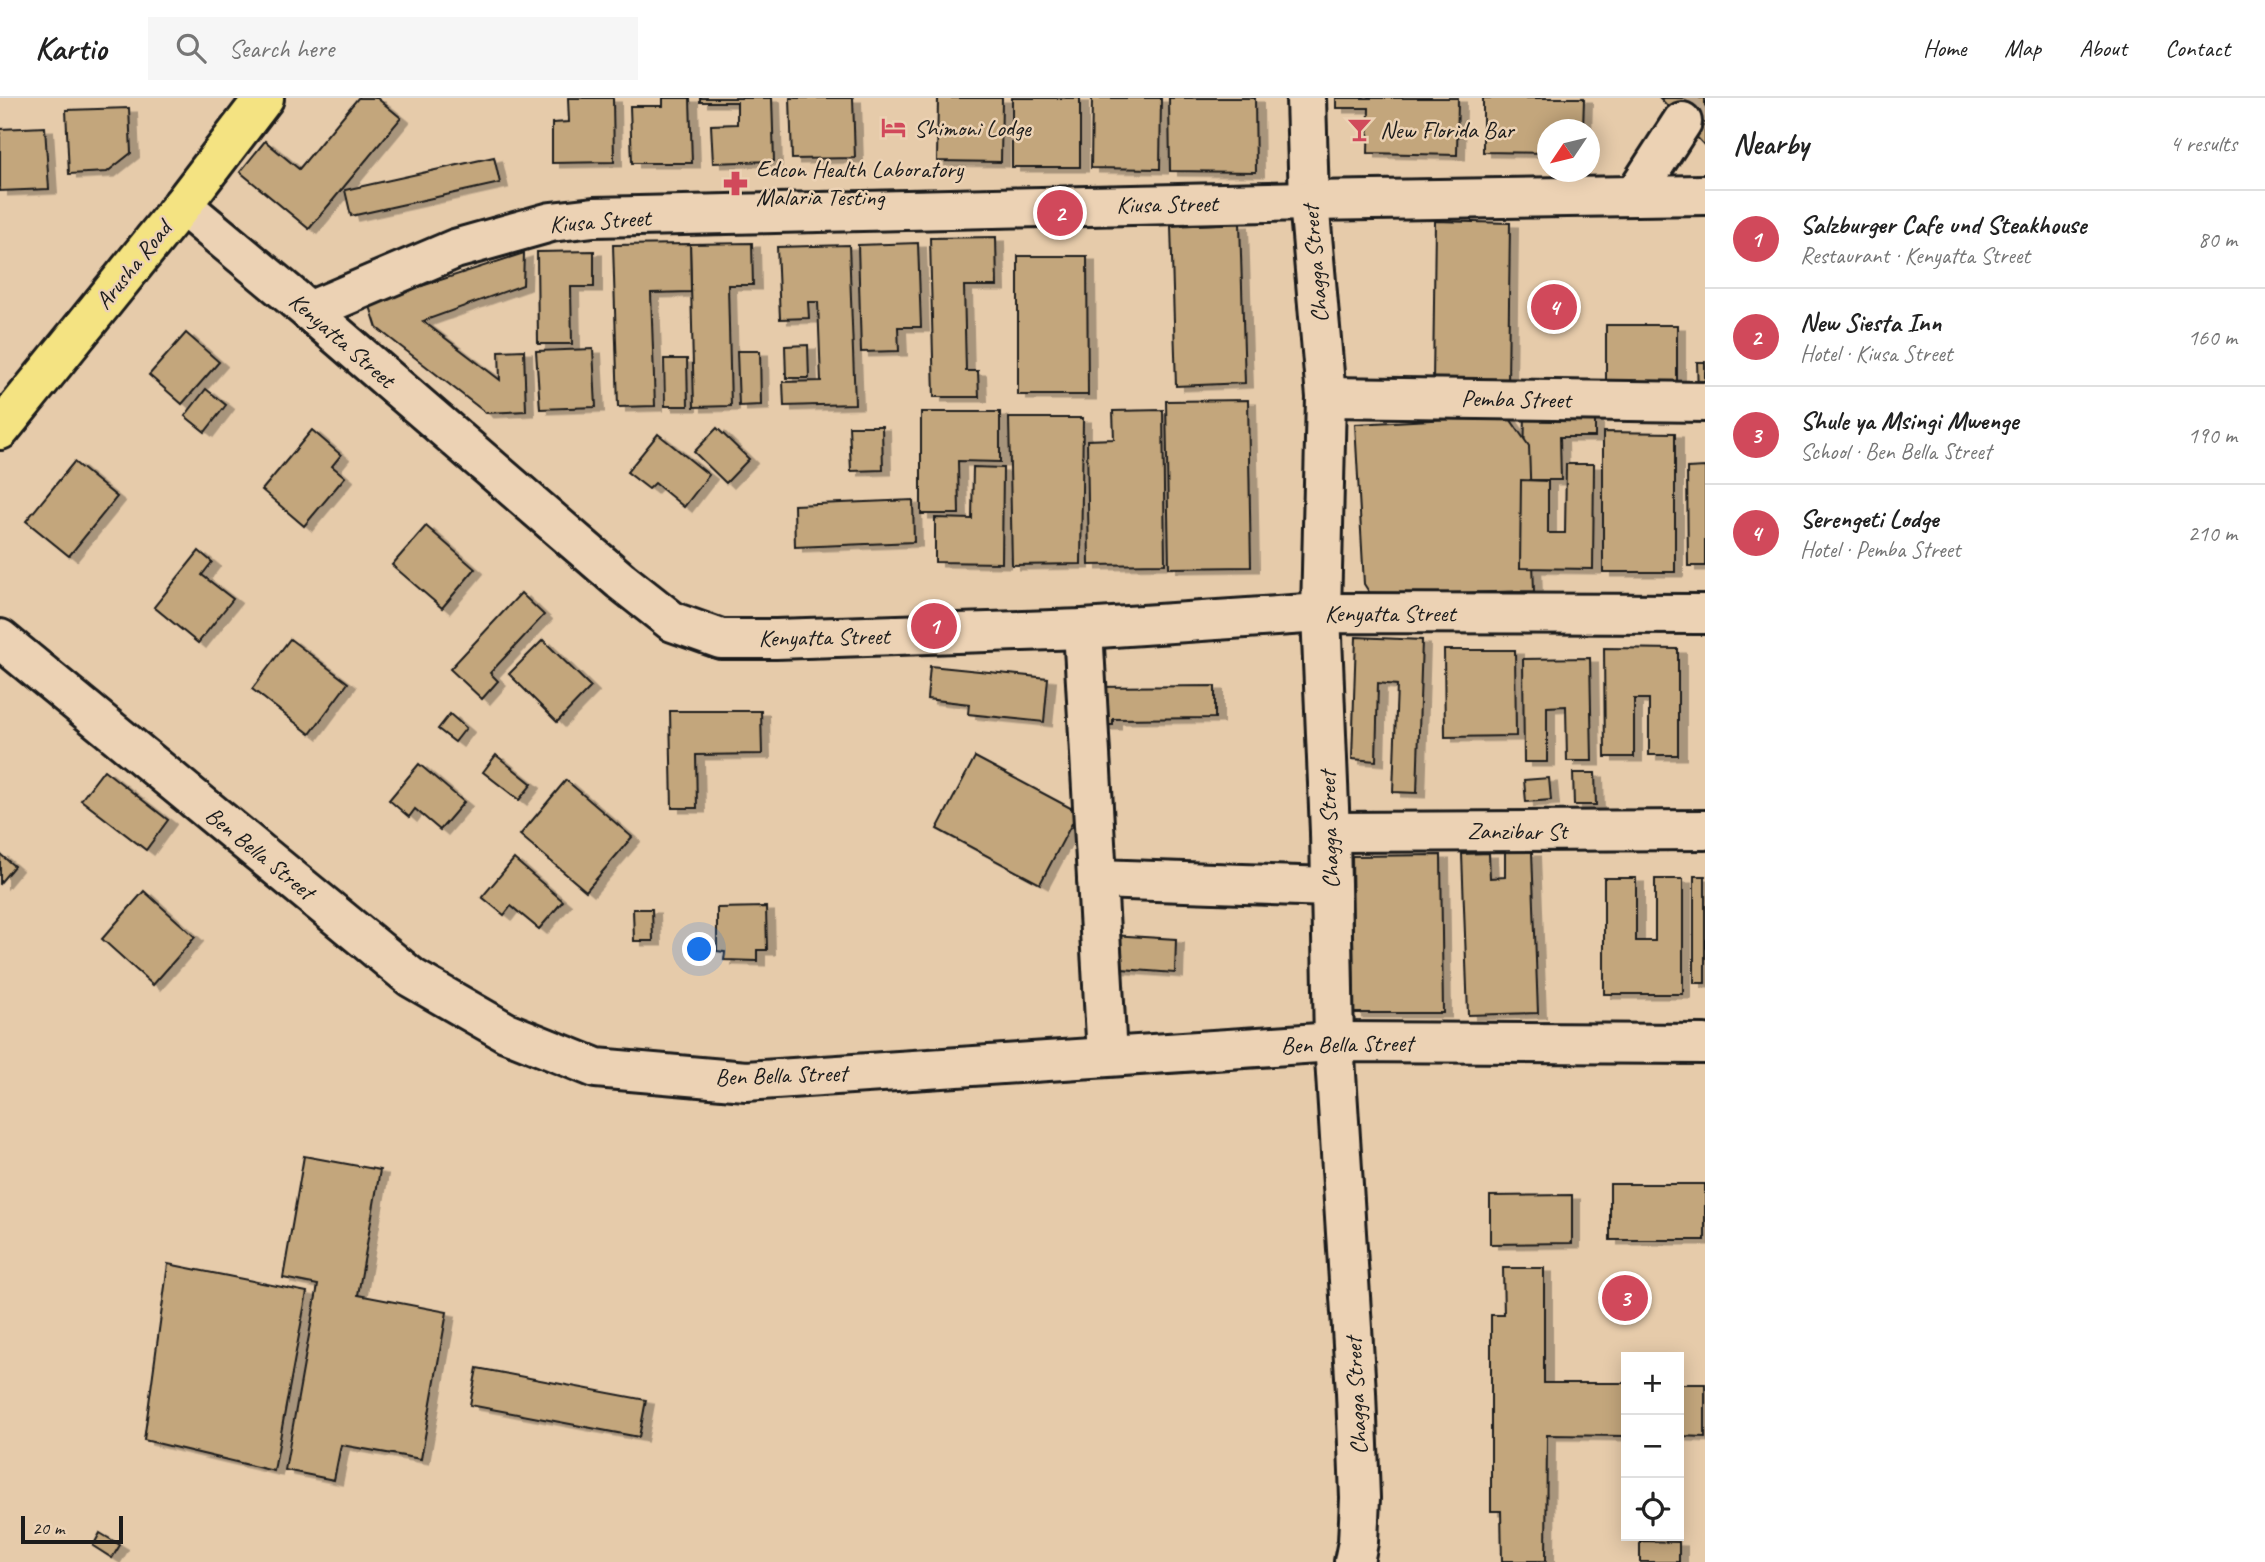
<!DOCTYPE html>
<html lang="en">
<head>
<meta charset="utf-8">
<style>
  body { margin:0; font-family:Caveat,sans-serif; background:#f6f6f6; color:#222 }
  .controls { position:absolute; right:21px; bottom:21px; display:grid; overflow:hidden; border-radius:0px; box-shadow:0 4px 18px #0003 }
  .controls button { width:63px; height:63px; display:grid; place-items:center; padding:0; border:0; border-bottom:2px solid #e0e0e0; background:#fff; color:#222; font:35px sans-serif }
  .compass { position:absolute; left:1537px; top:21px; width:63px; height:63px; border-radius:50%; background:#fff; box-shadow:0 4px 18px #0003; rotate:235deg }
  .scale { position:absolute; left:21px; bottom:18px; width:102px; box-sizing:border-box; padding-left:7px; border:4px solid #1c1c1c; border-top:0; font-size:19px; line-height:24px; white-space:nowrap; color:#1c1c1c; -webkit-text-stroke:5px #ecd2b4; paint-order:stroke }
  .you { position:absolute; left:700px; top:852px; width:24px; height:24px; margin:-18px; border:5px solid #fff; border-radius:50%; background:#1a73e8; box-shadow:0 0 0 10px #1a73e833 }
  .badge { display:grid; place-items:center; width:46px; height:46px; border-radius:50%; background:#d1495b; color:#fff; font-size:23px; font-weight:700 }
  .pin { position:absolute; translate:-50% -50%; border:4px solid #fff; box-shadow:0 2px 7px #0006 }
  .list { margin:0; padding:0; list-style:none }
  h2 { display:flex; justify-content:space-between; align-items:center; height:91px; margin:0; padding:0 28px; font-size:30px }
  h2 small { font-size:23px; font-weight:400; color:#767676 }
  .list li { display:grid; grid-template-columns:46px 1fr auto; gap:21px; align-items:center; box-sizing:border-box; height:98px; padding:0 28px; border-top:2px solid #e0e0e0 }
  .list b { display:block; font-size:26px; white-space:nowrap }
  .list p { margin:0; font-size:23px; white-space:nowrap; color:#767676 }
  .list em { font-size:23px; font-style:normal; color:#767676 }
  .icon { flex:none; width:38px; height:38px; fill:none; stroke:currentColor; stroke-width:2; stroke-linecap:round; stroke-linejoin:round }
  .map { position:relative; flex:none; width:1705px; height:1464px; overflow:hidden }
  header { display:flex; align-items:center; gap:42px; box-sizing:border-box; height:98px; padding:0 35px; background:#fff; border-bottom:2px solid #e0e0e0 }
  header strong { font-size:33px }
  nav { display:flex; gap:38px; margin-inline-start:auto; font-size:24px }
  .search { width:490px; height:63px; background:#f6f6f6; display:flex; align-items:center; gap:18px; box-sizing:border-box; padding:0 24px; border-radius:0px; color:#767676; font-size:26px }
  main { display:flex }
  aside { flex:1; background:#fff }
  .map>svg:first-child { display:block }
</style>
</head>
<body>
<header>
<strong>Kartio</strong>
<div class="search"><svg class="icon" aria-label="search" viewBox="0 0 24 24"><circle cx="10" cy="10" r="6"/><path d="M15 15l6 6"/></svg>Search here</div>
<nav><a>Home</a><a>Map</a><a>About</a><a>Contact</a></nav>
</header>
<main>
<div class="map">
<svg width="1705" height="1464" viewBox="0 0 1705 1464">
  <defs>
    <filter id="shadow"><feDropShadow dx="8" dy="4.5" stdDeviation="0" flood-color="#0004"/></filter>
  </defs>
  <rect width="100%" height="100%" fill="#e6cbaa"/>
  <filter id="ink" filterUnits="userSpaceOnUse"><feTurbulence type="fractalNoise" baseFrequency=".0143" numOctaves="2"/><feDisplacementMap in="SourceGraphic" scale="14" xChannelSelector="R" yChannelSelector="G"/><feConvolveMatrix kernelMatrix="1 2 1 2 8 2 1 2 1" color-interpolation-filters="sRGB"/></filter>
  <g filter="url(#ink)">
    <!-- building -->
    <g fill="#c3a67c" stroke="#1c1c1c" stroke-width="2" filter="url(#shadow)">
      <polygon points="358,0 377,0 401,20 309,131 240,74 265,43 299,71"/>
      <polygon points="568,0 613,0 614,64 552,65 552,25 569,24"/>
      <polygon points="663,0 690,0 692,65 632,65 630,8 663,8"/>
      <polygon points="700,0 772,0 774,63 713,65 711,27 737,26 737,4 700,4"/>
      <polygon points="790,0 853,0 855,60 792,61"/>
      <polygon points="938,0 1002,0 1001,64 937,63"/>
      <rect x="1012" y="0" width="68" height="69"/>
      <polygon points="1092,0 1161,0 1160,71 1091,70"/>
      <polygon points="1169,0 1255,0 1256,74 1170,73"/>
      <polygon points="1336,0 1458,0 1457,57 1368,55 1369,10 1336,10"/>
      <polygon points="1483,0 1584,0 1583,32 1548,32 1548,55 1483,54"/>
      <polygon points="1660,0 1705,0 1705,48"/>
      <polygon points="129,10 131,55 107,74 69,76 66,12"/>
      <polygon points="45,29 49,91 0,93 0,31"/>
      <polygon points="494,59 500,85 351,118 345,92"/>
      <polygon points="1435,123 1510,125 1508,287 1433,286"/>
      <polygon points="1240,125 1245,285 1176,288 1171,128"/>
      <polygon points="996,139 997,188 964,188 966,273 978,273 979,299 934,299 930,140"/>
      <polygon points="752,145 753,187 728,187 731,308 694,309 690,146"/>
      <polygon points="918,145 921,229 898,229 899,253 861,254 858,147"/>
      <polygon points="690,146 691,194 651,195 655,308 618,309 613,147"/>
      <polygon points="849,147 855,306 784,308 783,284 821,283 818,204 808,204 809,220 780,221 777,149"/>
      <polygon points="594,153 594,189 571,189 572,246 538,246 537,154"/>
      <polygon points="524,155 523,187 423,223 500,282 499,253 524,252 526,313 486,315 377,230 369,205"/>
      <polygon points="1018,158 1087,158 1088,297 1018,297"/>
      <rect x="1606" y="227" width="71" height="65"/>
      <polygon points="186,235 219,264 182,306 149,277"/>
      <polygon points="808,247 809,280 786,280 785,248"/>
      <polygon points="593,251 596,309 540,311 536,253"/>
      <polygon points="737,253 760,253 761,307 739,308"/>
      <polygon points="664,261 687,261 688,308 665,308"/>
      <polygon points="1697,264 1705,264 1705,295 1698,295"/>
      <polygon points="206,291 226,307 205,334 185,318"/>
      <polygon points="1248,302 1251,469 1169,470 1166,303"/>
      <polygon points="1525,309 1595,310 1595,339 1560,339 1561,382 1524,382"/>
      <polygon points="1163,312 1165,466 1089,467 1087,342 1114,341 1113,313"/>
      <polygon points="921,314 1000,314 1000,364 958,363 959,416 921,416"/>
      <polygon points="1508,318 1529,348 1534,493 1371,497 1364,486 1355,326"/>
      <polygon points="1009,320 1083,320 1081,466 1012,467"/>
      <polygon points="849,328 882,328 883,372 851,373"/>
      <polygon points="717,330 749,361 726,385 694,354"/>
      <polygon points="312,332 341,357 332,368 345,379 304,428 262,392"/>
      <polygon points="1603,334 1675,335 1675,474 1603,474"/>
      <polygon points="658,336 709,377 684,409 655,385 649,391 627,374"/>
      <polygon points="74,364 117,399 69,458 26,423"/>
      <polygon points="1566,366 1594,366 1593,471 1520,470 1521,382 1548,383 1548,435 1565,435"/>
      <polygon points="973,369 1003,370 1002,465 935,464 935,420 972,421"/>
      <polygon points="1705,369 1705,468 1688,468 1687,370"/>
      <polygon points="913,402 914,444 795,449 794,407"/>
      <polygon points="426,428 475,471 442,510 392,467"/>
      <polygon points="199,453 212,464 202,477 233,501 198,545 154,509"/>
      <polygon points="521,495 544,517 490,575 498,583 482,601 450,571"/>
      <polygon points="1356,539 1422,542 1417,695 1393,694 1397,587 1378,585 1376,663 1352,661"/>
      <polygon points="290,541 348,585 310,636 252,591"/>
      <polygon points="543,542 591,589 557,624 509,576"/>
      <polygon points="1604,550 1678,551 1678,657 1649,657 1649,601 1634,601 1634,659 1605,659"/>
      <polygon points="1444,552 1515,552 1516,638 1445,639"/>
      <polygon points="1590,560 1592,663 1567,663 1566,608 1547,609 1547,664 1524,664 1523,561"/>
      <polygon points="930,568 1048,580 1044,624 968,616 969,606 927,601"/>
      <polygon points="1215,588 1215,620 1113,621 1113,627 1091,627 1091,589"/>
      <polygon points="670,613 761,613 762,656 696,657 697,710 672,710"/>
      <polygon points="450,616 466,630 455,644 438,631"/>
      <polygon points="496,657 532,686 519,702 483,674"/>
      <polygon points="975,659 1078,714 1040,786 937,731"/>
      <polygon points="419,666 464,704 440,732 415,711 409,719 389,702"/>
      <polygon points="104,672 168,722 146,752 81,702"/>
      <polygon points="1573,675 1595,675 1596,707 1574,707"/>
      <polygon points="1549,680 1551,702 1526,704 1524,682"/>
      <polygon points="566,682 632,739 586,793 520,737"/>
      <polygon points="1505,754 1532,754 1538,915 1468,917 1462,756 1489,755 1490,780 1505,779"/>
      <polygon points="0,756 14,768 0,785"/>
      <polygon points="1441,757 1443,915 1354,915 1352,758"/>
      <polygon points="514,761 563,803 539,831 511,808 504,817 482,799"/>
      <rect x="1694" y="778" width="11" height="107"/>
      <polygon points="1604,780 1636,780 1636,843 1655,843 1655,781 1683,781 1683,896 1604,896"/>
      <polygon points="144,793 195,839 153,887 102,841"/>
      <polygon points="766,809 767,852 757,852 757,863 724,862 725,854 717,853 717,810"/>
      <polygon points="633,811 652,811 653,843 634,843"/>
      <polygon points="1111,837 1176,841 1175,875 1108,870"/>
      <polygon points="304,1058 380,1072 358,1197 447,1214 421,1361 341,1347 334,1382 285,1372 318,1187 283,1180"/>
      <rect x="1610" y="1086" width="95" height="56"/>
      <polygon points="1572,1097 1572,1145 1490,1146 1490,1098"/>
      <polygon points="168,1166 307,1194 274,1373 144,1342"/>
      <polygon points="1503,1170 1544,1170 1544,1285 1626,1285 1626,1338 1547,1337 1546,1463 1502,1463 1501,1413 1491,1413 1491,1217 1504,1217"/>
      <polygon points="477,1270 646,1302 639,1339 470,1307"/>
      <polygon points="1679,1286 1705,1286 1705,1339 1679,1338"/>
      <polygon points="100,1435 120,1447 112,1460 93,1448"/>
      <polygon points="1640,1443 1679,1444 1679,1464 1640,1464"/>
    </g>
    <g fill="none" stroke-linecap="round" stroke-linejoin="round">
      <!-- minor-tunnel -->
      <polyline stroke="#bea88e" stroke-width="38" stroke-dasharray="38 19" stroke-linecap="butt" points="1682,24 1705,10"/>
      <defs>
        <g id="minor">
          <polyline points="1306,0 1309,103 1326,299 1321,515 1330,734 1334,944 1356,1294 1360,1400 1358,1444 1354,1464"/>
          <polyline points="1634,98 1682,24"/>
          <polyline points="182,107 309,213 621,483 673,524 721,541 776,541 1083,531 1321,515 1705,516"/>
          <polyline points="309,213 455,151 551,124 594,119 1309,103 1705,97"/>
          <polyline points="1326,299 1705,304"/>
          <polyline points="1083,531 1107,958"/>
          <polyline points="0,541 412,880 506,934 596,970 746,983 1334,944 1705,946"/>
          <polyline points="1330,734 1705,732"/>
          <polyline points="1097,781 1331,789"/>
        </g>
        <polyline id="major" points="0,332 182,107 264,0"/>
      </defs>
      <!-- minor casing -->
      <use href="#minor" stroke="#1c1c1c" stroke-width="44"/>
      <!-- major casing -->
      <use href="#major" stroke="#1c1c1c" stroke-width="44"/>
      <!-- minor -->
      <use href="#minor" stroke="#ecd2b4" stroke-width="38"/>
      <!-- major -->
      <use href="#major" stroke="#f4e382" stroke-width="38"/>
    </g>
  </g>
  <!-- icons -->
  <defs>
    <symbol id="hotel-bare" viewBox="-9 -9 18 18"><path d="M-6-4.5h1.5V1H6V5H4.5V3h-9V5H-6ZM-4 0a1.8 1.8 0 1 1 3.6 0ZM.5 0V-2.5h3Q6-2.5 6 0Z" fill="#d1495b" stroke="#ecd2b4" stroke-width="2.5" paint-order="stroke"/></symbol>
    <symbol id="bar-bare" viewBox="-9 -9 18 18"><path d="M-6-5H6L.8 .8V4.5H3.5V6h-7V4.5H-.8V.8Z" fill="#d1495b" stroke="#ecd2b4" stroke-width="2.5" paint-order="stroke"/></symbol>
    <symbol id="pharmacy-bare" viewBox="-9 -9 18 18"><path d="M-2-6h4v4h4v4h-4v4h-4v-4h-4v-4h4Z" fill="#d1495b" stroke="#ecd2b4" stroke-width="2.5" paint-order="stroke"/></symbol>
  </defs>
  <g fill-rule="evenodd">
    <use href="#hotel-bare" x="876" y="12" width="35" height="35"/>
    <use href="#bar-bare" x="1342" y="14" width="35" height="35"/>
    <use href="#pharmacy-bare" x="718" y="68" width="35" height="35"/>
  </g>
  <g text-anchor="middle" stroke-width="5" stroke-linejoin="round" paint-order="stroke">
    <!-- poi labels -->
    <g font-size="24" fill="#1c1c1c" stroke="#ecd2b4" text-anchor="start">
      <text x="914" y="38">Shimoni Lodge</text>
      <text x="1380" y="40">New Florida Bar</text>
      <text x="756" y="79">Edcon Health Laboratory<tspan x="756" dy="28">Malaria Testing</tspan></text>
    </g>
    <!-- street labels -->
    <g font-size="24" fill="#1c1c1c" stroke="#ecd2b4">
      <text transform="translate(1167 106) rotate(-1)" y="8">Kiusa Street</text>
      <text transform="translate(600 123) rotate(-4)" y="8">Kiusa Street</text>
      <text transform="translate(1315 166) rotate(-95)" y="8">Chagga Street</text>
      <text transform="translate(133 167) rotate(-51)" y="8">Arusha Road</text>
      <text transform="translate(342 242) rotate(41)" y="8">Kenyatta Street</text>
      <text transform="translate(1516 301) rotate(1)" y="8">Pemba Street</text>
      <text x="1390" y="523">Kenyatta Street</text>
      <text transform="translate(824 539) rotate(-1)" y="8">Kenyatta Street</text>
      <text transform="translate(1329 732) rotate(-92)" y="8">Chagga Street</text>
      <text x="1517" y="741">Zanzibar St</text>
      <text transform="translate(260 755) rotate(39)" y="8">Ben Bella Street</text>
      <text transform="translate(1347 946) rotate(-1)" y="8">Ben Bella Street</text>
      <text transform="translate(781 977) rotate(-2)" y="8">Ben Bella Street</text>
      <text transform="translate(1356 1298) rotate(-93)" y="8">Chagga Street</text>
    </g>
  </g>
</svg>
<div class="controls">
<button>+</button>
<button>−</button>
<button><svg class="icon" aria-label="locate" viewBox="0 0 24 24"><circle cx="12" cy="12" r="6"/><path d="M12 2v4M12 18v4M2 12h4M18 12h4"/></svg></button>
</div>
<svg class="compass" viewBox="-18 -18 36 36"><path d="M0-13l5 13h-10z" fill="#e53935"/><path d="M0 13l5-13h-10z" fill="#767676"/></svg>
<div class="scale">20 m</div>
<div class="you"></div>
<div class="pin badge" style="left:934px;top:528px">1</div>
<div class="pin badge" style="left:1060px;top:115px">2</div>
<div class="pin badge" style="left:1625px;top:1200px">3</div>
<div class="pin badge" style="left:1554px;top:209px">4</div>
</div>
<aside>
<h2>Nearby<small>4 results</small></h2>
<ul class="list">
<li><span class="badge">1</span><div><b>Salzburger Cafe und Steakhouse</b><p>Restaurant · Kenyatta Street</p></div><em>80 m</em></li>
<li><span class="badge">2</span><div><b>New Siesta Inn</b><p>Hotel · Kiusa Street</p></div><em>160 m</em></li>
<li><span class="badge">3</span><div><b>Shule ya Msingi Mwenge</b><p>School · Ben Bella Street</p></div><em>190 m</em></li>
<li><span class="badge">4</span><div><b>Serengeti Lodge</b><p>Hotel · Pemba Street</p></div><em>210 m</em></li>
</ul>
</aside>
</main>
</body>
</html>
